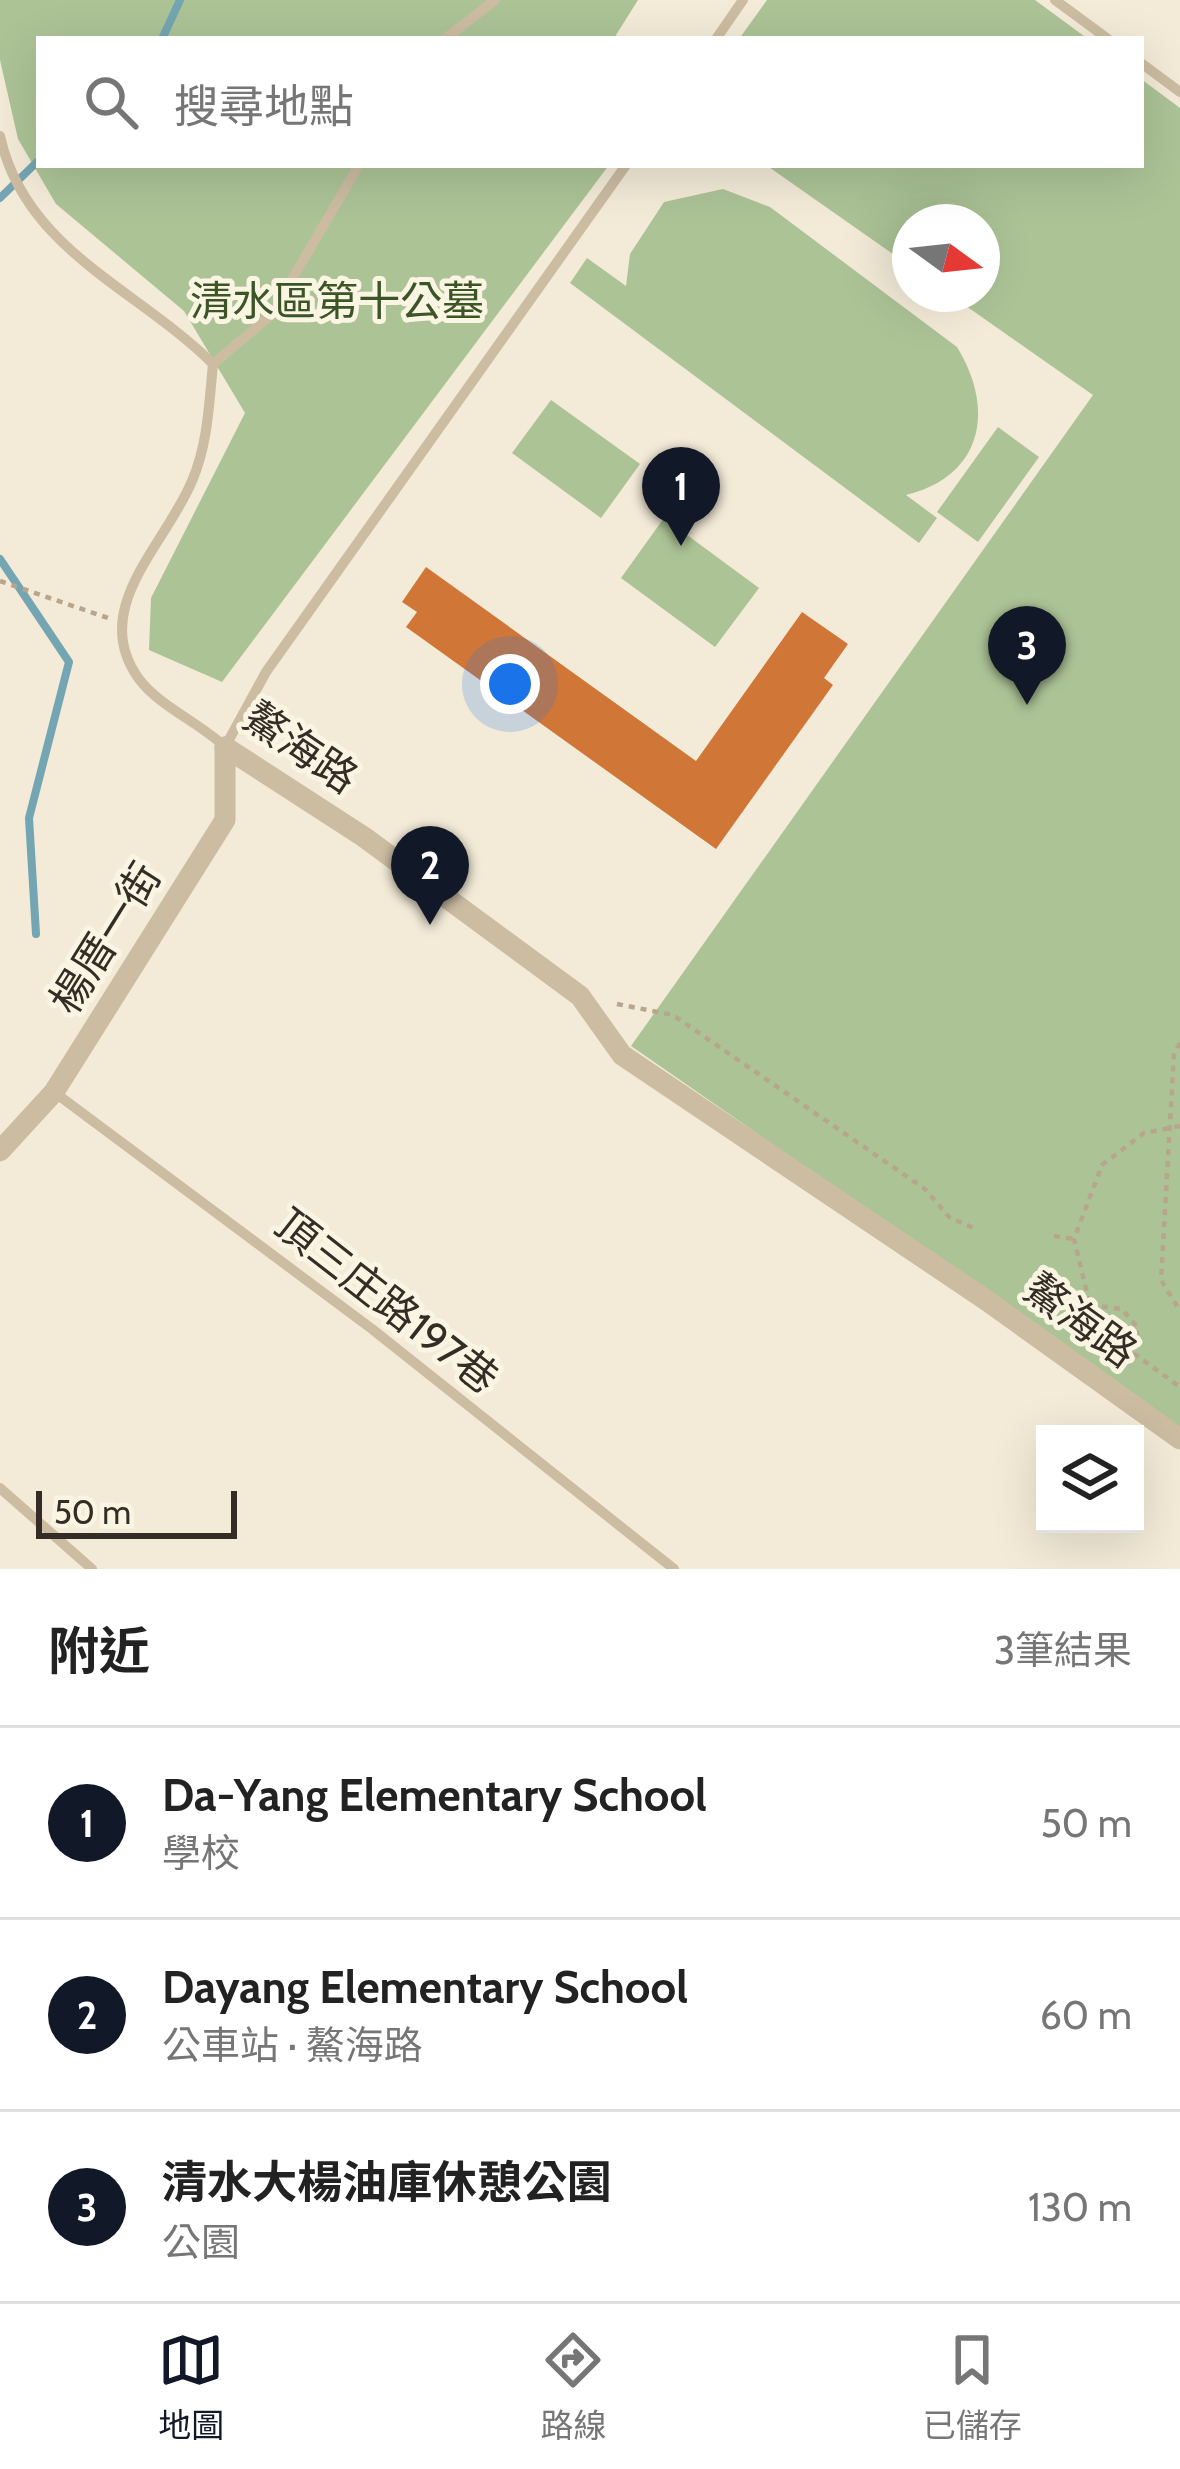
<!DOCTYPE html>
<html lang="zh-TW">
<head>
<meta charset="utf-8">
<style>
  body { margin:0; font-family:Cabin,"Noto Sans TC",sans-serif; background:#f2f2f2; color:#222 }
  .controls { position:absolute; right:36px; bottom:36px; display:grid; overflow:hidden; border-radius:0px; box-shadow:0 12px 48px #0002 }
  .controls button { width:108px; height:108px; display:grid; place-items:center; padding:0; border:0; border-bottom:3px solid #e0e0e0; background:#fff; color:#222; font:60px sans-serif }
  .compass { position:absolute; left:892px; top:204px; width:108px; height:108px; border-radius:50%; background:#fff; box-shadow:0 12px 48px #0002; rotate:105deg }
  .scale { position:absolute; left:36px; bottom:30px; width:201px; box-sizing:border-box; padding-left:12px; border:6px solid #352d25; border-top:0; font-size:33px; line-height:42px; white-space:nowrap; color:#352d25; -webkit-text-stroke:9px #faf4e3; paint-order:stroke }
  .you { position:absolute; left:510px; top:684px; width:42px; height:42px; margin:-30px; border:9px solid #fff; border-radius:50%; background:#1a73e8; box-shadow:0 0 0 18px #1a73e833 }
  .badge { display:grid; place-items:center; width:78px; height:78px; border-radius:50%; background:#111827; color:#fff; font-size:39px; font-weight:700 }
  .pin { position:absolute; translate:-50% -99px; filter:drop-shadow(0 3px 6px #0008) }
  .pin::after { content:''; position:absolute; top:63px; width:42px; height:36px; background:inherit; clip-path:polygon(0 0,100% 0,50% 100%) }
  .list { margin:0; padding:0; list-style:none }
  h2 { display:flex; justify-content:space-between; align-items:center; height:156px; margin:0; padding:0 48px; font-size:51px }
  h2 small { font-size:39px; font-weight:400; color:#767676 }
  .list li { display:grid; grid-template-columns:78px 1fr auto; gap:36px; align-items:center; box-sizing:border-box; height:192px; padding:0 48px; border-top:3px solid #e0e0e0 }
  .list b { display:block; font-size:45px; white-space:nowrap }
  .list p { margin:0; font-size:39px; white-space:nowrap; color:#767676 }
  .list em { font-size:39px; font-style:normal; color:#767676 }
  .icon { flex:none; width:66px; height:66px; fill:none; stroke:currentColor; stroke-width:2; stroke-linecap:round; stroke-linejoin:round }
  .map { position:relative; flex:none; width:1180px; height:1569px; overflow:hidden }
  .search { position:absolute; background:#fff; box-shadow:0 12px 48px #0002; left:36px; right:36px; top:36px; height:132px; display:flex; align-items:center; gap:30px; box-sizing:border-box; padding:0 42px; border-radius:0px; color:#767676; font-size:45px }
  .sheet { height:732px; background:#fff }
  nav { display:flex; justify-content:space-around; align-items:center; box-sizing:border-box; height:168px; border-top:3px solid #e0e0e0; background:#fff; font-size:33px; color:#767676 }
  nav a { display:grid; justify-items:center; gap:6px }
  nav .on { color:#111827 }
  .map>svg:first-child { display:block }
</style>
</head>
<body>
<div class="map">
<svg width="1180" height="1569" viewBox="0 0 1180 1569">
  <rect width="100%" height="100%" fill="#f3ead7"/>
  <!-- green -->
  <g fill="#acc396">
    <polygon points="0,0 638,0 616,35 619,39 39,39 39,165 609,165 222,682 149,650 151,598 245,413 184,311 56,204 18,139 0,60"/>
    <polygon points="767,0 1035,0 1088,39 739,39"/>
    <polygon points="1141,79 1180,108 1180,1427 631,1046 1093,395 949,294 982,294 982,222 910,222 910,266 766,165 1141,165"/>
    <path d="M723,189L770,207L957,347C996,410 982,477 906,495L937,518L919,543L570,283L587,258L626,286L630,254L664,202Z"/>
    <polygon points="551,400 640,464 601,518 512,453"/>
    <polygon points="998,427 1039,457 978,542 937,512"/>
    <polygon points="664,518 759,588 715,647 621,578"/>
  </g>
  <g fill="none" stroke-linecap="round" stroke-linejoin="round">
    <!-- stream -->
    <g stroke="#73a5b2" stroke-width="8">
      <polyline points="162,39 180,0"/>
      <polyline points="0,198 39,160"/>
      <polyline points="0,559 69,662 29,818 36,934"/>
    </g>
  </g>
  <!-- building -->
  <polygon fill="#d07738" points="426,567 696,761 802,612 848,644 824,678 833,685 716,849 406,627 417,612 402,602"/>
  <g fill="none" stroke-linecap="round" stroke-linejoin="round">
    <!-- path -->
    <g stroke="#b7a68c" stroke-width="4.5" stroke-dasharray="6 6" stroke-linecap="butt">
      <polyline points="0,581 108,618"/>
      <polyline points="617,1004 673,1015 925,1189 949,1217 978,1230"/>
      <polyline points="1180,1043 1174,1053 1161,1280 1180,1311"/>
      <polyline points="1054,1236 1074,1239"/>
      <polyline points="1090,1305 1122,1309 1138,1328 1132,1352 1180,1387"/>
      <polyline points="1081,1337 1090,1305 1074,1239 1102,1165 1144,1133 1180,1126"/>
      <polyline points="1113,1361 1132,1352"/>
    </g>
    <!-- service -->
    <g stroke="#cbbca2" stroke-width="10">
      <polyline points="1055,0 1108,39"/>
      <polyline points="445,39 495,0"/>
      <polyline points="716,39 743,0"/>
      <polyline points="1141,63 1180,92"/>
      <path d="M0,136C25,250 138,289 213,364C209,403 208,444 192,481C165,546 88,609 139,679C159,706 200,723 225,747L266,672L626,165"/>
      <polyline points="213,364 271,315 359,165"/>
      <polyline points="54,1092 372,1329 674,1569"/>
      <polyline points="0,1488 92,1569"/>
    </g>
    <!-- minor -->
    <g stroke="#cbbca2" stroke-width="21">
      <polyline points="225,747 364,837 580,996 622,1055 986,1300 1180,1439"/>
      <polyline points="0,1151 54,1092 225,820 225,747"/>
    </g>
  </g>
  <g text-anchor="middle" stroke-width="10" stroke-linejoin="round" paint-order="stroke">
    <!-- park labels -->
    <g font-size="42" fill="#3c5527" stroke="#faf4e3">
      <text x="337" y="316">清水區第十公墓</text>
    </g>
    <!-- street labels -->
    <g font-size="42" fill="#352d25" stroke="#faf4e3">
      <text transform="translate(301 747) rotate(34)" y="15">鰲海路</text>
      <text transform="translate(105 938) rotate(-58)" y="15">楊厝一街</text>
      <text transform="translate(387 1301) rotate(38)" y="15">頂三庄路197巷</text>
      <text transform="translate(1081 1320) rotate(36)" y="15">鰲海路</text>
    </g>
  </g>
</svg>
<div class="controls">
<button><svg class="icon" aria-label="layers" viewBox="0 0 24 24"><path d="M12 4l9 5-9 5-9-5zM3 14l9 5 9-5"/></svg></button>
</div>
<svg class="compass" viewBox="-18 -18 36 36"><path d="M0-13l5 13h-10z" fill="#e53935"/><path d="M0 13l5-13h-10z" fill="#767676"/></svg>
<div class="scale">50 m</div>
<div class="you"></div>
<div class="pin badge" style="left:681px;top:546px">1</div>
<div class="pin badge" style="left:430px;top:925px">2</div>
<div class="pin badge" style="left:1027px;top:705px">3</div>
<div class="search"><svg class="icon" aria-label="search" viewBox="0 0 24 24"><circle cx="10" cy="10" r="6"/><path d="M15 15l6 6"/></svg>搜尋地點</div>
</div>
<section class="sheet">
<h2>附近<small>3筆結果</small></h2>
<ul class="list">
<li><span class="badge">1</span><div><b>Da-Yang Elementary School</b><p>學校</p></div><em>50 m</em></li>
<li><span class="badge">2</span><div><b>Dayang Elementary School</b><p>公車站 · 鰲海路</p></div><em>60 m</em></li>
<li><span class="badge">3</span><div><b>清水大楊油庫休憩公園</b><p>公園</p></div><em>130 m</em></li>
</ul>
</section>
<nav>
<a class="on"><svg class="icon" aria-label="map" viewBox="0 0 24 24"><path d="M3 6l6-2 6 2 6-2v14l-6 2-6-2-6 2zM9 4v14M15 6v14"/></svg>地圖</a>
<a><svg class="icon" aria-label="directions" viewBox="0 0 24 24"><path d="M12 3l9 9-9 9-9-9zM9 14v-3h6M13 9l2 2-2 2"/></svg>路線</a>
<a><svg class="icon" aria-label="saved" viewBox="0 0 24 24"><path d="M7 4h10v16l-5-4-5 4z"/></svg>已儲存</a>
</nav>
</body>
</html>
